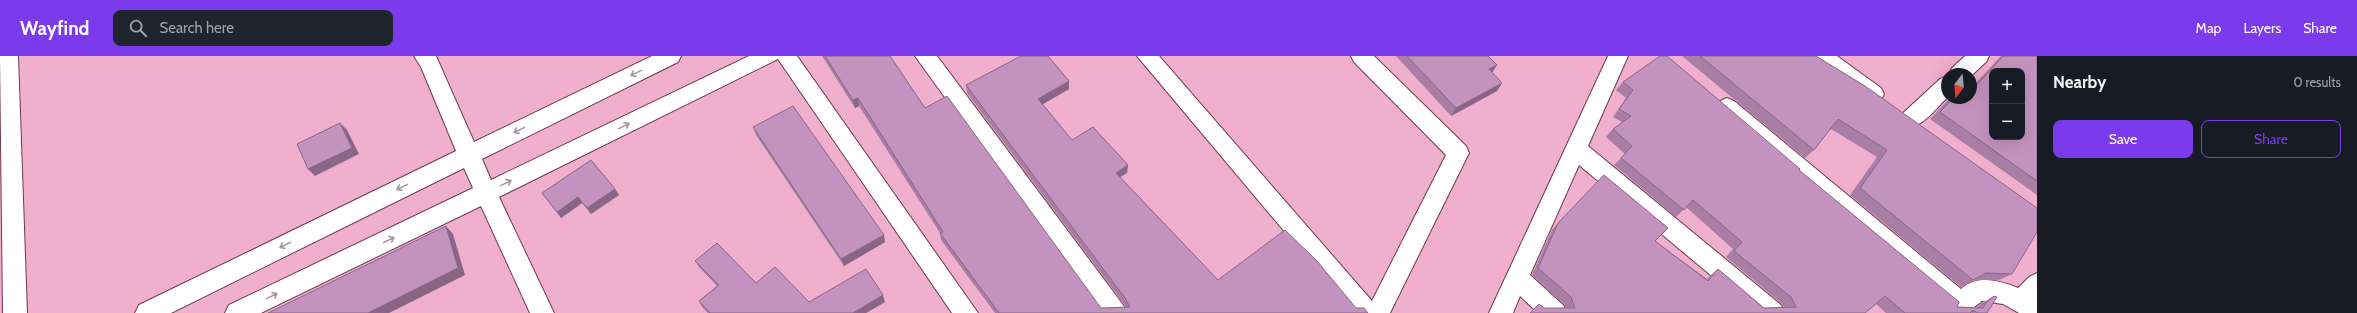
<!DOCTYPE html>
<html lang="en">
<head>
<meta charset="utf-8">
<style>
  body { margin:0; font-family:Cabin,sans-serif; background:#20242c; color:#f1f3f6 }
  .controls { position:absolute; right:12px; top:12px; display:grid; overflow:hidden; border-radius:8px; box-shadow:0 4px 16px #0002 }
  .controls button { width:36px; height:36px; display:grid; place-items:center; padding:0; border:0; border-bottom:1px solid #363941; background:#171b24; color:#f1f3f6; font:20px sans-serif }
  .compass { position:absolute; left:1941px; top:12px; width:36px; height:36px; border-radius:50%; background:#171b24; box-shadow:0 4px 16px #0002; rotate:196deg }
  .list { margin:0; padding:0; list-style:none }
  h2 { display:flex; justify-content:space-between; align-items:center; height:52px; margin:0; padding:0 16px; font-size:17px }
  h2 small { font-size:13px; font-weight:400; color:#9ea1a6 }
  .actions { display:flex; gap:8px; padding:12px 16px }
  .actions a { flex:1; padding:9px 0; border:1px solid #7c3aed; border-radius:8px; text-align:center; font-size:14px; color:#7c3aed }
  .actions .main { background:#7c3aed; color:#fff }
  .icon { flex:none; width:22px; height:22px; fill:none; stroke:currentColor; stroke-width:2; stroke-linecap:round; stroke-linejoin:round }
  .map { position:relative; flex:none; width:2037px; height:257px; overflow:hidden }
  header { display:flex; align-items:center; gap:24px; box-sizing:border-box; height:56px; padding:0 20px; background:#7c3aed; color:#fff }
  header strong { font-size:19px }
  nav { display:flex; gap:22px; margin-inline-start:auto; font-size:14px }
  .search { width:280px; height:36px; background:#20242c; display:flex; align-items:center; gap:10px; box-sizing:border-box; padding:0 14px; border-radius:8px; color:#9ea1a6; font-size:15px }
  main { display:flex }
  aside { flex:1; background:#171b24 }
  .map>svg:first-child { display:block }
</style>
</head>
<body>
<header>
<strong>Wayfind</strong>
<div class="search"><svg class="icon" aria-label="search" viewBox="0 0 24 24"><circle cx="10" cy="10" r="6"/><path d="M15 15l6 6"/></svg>Search here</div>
<nav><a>Map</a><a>Layers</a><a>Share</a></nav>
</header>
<main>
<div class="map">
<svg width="2037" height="257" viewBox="0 0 2037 257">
  <rect width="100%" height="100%" fill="#f1afce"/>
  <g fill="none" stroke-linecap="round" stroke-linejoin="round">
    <defs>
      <g id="minor">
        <polygon points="0,0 18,0 27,257 3,257"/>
        <polygon points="414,0 436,0 474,86 652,0 681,0 678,6 482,103 491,124 749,0 797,0 978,257 952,257 778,3 499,141 554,257 530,257 481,150 261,257 225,257 229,249 473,132 464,112 171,257 135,257 139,249 456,95 421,11"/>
        <polygon points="915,0 937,0 1123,249 1127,257 1101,257"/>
        <polygon points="1137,0 1159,0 1372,245 1446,99 1354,6 1351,0 1374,0 1466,90 1469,97 1390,257 1353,257"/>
        <polygon points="1608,0 1628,0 1588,90 1781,249 1785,257 1756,257 1579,109 1530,219 1563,249 1567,257 1538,257 1520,240 1513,257 1489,257"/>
        <polygon points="1811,0 1837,0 1881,32 1884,38 1881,44 1874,47 1867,44 1814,6"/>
        <polygon points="1965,0 1989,0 1986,6 1971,20 1971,18 1949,18 1952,12"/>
        <path d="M1947,20V42C1935,53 1920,76 1902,70L1899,64L1902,58L1940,23Z"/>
        <path d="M1727,42L1734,45L1961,233C1977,218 2001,225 2018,232L2029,221L2037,217V257H2019L2003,248L1982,245L1973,252L1971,257H1947L1949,252L1720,57L1716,51L1720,45Z"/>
      </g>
    </defs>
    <!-- minor casing -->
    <use href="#minor" stroke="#6f3753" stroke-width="2"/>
    <!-- minor -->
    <use href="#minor" fill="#fff" fill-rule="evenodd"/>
  </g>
  <!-- wall -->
  <g fill="#a97ea4">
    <polygon points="822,0 890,0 925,52 1101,252 1126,251 1124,248 967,37 966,29 1069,33 1043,48 1072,84 1128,109 1127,117 1120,121 1218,224 1356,252 1368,257 995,257 941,184 940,177 859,50 855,52"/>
    <polygon points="1396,0 1488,0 1497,35 1451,60"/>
    <polygon points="1682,0 1816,0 2012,218 1999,224 1974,224 1961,231 1850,139 1877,101 1831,73 1814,94 1805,102"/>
    <polygon points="2001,0 2037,0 2037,139 1930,63 1950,42 1971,42 1973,30"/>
    <polygon points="1623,26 1799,114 1957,251 1976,252 1982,247 1994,240 1987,257 1886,257 1876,248 1865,257 1544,252 1566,252 1564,248 1532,219 1552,174 1558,167 1655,185 1707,223 1710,220 1718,213 1764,252 1784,251 1782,248 1726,201 1733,193 1686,151 1676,161 1614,109 1625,98 1606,81 1613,73 1622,66 1613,61 1626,42 1616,34"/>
    <polygon points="753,71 885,186 844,210 756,79"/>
    <polygon points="615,133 619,139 591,158 582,147 561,162 542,137"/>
    <polygon points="695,205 809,246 885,246 866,257 708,257 702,251 699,245 717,230 699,211"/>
  </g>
  <!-- shaded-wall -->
  <g fill="#896686">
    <polygon points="1497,9 1492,17 1489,13"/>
    <polygon points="1069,25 1069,33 1038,51 1038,43"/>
    <polygon points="1502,27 1497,35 1451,60 1456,52"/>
    <polygon points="858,42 859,50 855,52 853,44"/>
    <polygon points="340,67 347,74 359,98 315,120 308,113"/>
    <polygon points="1128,109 1127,117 1115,124 1116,117"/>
    <polygon points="615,133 619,139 591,158 587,152"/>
    <polygon points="578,141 582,147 561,162 557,156"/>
    <polygon points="446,170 453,178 465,219 389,257 368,257"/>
    <polygon points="884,179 885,186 844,210 841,203"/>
    <polygon points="883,239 885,246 866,257 853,257"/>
  </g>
  <!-- building -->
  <g fill="#c492bf" stroke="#896686" fill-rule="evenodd">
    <polygon points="825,0 890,0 925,52 947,40 1101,252 1130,251 1125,242 966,29 1021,0 1048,0 1069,25 1038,43 1072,84 1093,71 1128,109 1116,117 1218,224 1285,174 1317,205 1356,252 1364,252 1368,257 999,257 940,177 943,176 858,42 853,44"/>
    <polygon points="1407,0 1488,0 1497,9 1489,13 1502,27 1456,52"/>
    <polygon points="1660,0 1667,0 1800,113 1799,114 1959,246 1957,251 1983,252 1986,247 1994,240 1997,241 1987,257 1978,257 1973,254 1970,257 1905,257 1885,240 1865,257 1530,257 1539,248 1544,252 1575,252 1571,241 1538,212 1558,167 1604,119 1668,172 1655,185 1708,225 1718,213 1764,252 1796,251 1791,241 1734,195 1742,186 1693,144 1684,154 1621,102 1632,90 1613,73 1631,60 1619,53 1633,34 1623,26"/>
    <polygon points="1700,0 1816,0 1865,30 2037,152 2037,176 2012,218 1986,217 1973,224 1860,132 1887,94 1838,63 1814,94"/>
    <path d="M2003,0H2037V125L1940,56L1953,42H1971V28L1975,31ZM1992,15H2022V81H1992Z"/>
    <polygon points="793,50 884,179 841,203 753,71"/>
    <polygon points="340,67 352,92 308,113 297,88"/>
    <polygon points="591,104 615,133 587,152 578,141 557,156 542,137"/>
    <polygon points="446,170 458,212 368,257 268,257"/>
    <polygon points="717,187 756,227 775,211 809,246 866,213 883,239 853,257 710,257 699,245 719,229 695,205"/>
  </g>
  <!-- one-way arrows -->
  <defs><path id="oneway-shaft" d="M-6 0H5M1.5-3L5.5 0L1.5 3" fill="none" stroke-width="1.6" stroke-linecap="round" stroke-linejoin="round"/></defs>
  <g stroke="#a4979d">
    <use href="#oneway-shaft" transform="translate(636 17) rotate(154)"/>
    <use href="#oneway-shaft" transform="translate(624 70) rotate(-26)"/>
    <use href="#oneway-shaft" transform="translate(519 74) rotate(154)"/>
    <use href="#oneway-shaft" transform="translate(506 127) rotate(-26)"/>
    <use href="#oneway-shaft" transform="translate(402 131) rotate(154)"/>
    <use href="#oneway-shaft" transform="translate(389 184) rotate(-26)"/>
    <use href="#oneway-shaft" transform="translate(285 189) rotate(154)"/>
    <use href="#oneway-shaft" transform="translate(272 240) rotate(-26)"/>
  </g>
</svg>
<div class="controls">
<button>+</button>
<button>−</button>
</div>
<svg class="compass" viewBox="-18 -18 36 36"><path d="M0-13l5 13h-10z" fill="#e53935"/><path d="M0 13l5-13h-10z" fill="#9ea1a6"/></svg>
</div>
<aside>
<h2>Nearby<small>0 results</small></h2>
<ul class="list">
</ul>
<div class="actions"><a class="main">Save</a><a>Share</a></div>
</aside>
</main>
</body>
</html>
